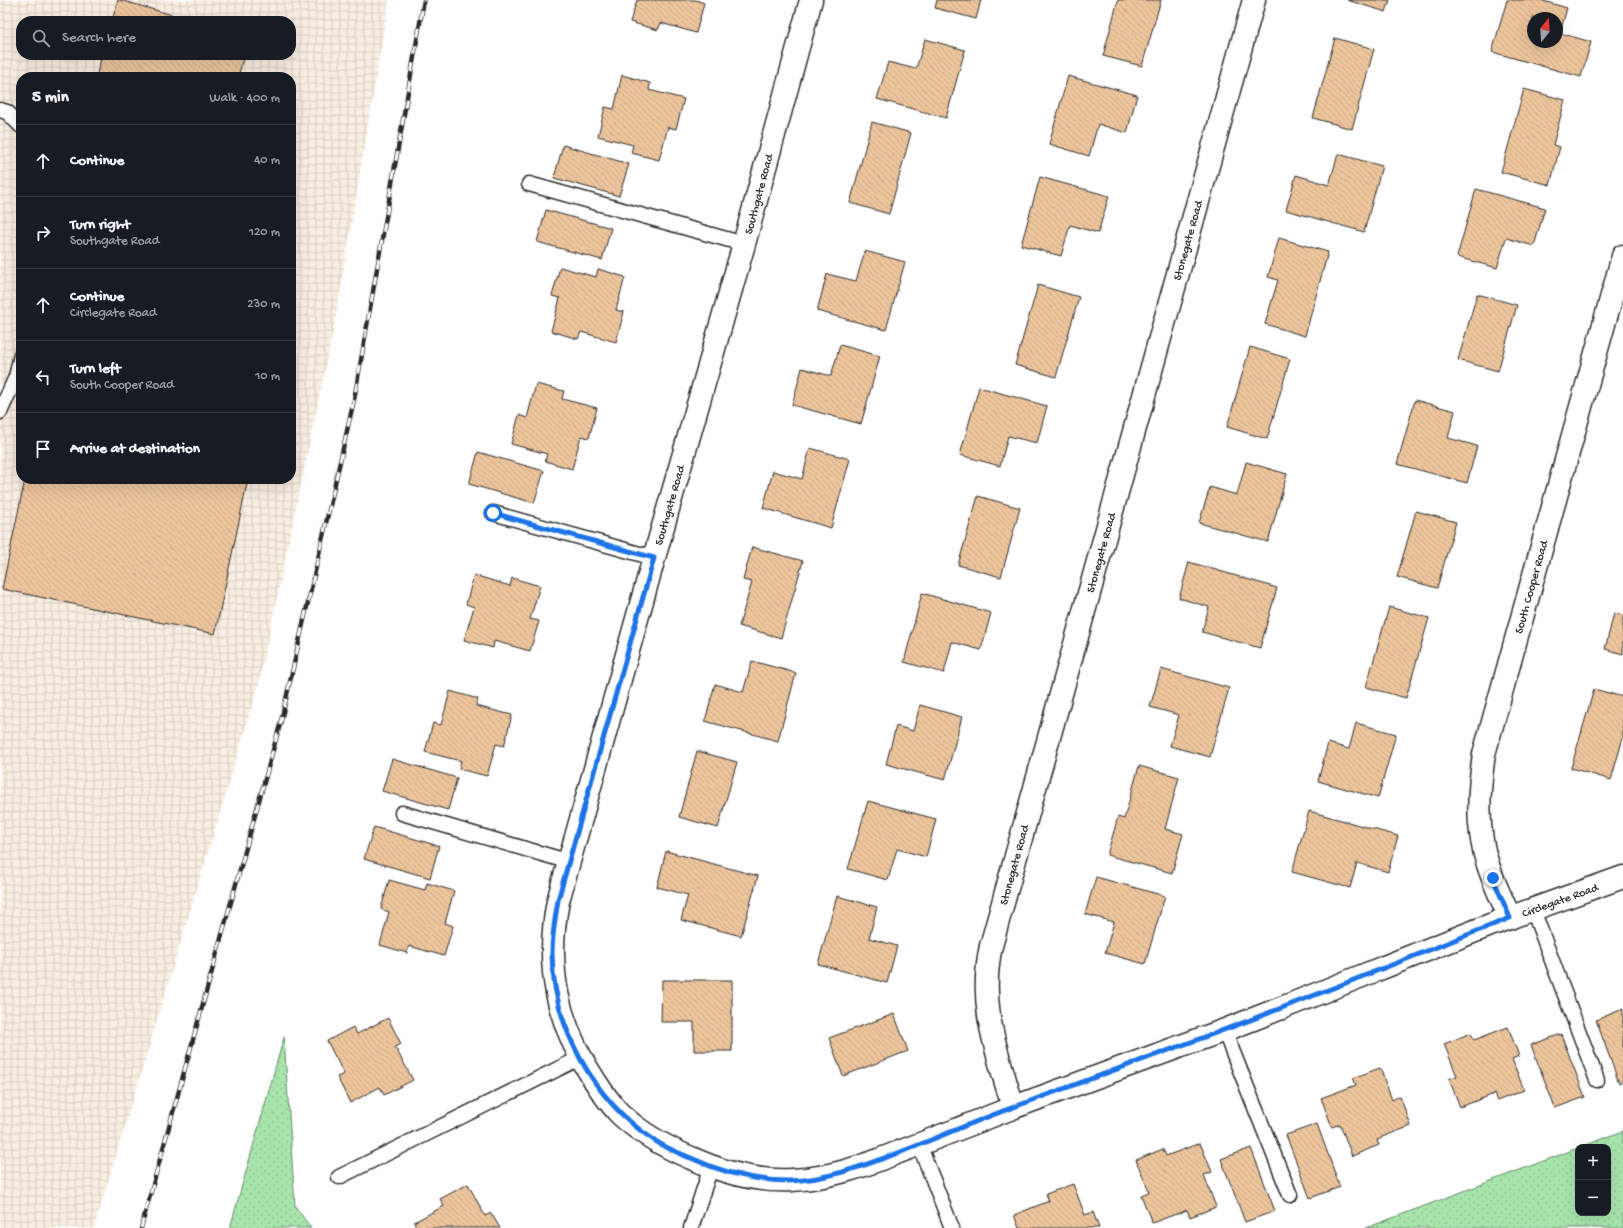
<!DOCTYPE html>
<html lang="en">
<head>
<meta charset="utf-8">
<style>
  body { margin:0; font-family:"Gochi Hand",sans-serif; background:#242831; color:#f1f3f6 }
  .controls { position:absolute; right:12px; bottom:12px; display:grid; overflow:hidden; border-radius:8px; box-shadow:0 4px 16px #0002 }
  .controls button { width:36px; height:36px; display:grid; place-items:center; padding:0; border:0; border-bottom:1px solid #363941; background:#171b24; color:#f1f3f6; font:20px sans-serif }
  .compass { position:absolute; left:1527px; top:12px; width:36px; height:36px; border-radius:50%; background:#171b24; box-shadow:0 4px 16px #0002; rotate:17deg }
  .stop { position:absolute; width:12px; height:12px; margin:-9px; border:3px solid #1a73e8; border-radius:50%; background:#fff }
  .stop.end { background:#1a73e8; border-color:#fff; box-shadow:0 1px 4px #0008 }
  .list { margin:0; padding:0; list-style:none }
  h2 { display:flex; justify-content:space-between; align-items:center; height:52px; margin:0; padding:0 16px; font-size:17px }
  h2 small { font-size:13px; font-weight:400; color:#9ea1a6 }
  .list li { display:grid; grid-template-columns:26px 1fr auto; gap:12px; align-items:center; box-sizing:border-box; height:72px; padding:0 16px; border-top:1px solid #363941 }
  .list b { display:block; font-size:15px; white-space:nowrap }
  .list p { margin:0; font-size:13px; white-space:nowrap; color:#9ea1a6 }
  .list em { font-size:13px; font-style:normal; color:#9ea1a6 }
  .icon { flex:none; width:22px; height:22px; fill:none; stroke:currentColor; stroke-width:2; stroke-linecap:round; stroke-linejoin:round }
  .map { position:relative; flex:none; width:1623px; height:1228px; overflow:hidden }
  .search { position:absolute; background:#171b24; box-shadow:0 4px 16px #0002; left:16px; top:16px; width:280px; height:44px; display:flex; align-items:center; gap:10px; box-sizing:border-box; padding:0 14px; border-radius:16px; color:#9ea1a6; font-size:15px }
  .panel { position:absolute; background:#171b24; box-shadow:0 4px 16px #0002; left:16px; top:72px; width:280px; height:412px; border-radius:16px }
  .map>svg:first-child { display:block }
</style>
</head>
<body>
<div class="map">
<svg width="1623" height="1228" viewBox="0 0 1623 1228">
  <defs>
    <pattern id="industrial-grid" width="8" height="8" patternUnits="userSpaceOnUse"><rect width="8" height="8" fill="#faeee2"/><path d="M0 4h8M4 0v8" fill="none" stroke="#d6ccc2"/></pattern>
    <pattern id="grass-dots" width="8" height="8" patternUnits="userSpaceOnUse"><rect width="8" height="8" fill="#a7e5ac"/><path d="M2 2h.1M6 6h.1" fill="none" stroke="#90c594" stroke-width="1.8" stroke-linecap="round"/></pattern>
    <pattern id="building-back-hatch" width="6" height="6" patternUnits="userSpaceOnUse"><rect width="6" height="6" fill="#edc59d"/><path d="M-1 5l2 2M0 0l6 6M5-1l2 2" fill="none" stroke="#cba987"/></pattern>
  </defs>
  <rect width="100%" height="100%" fill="#fff"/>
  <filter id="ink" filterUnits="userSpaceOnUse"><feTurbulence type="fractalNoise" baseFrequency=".025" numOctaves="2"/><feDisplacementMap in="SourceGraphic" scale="8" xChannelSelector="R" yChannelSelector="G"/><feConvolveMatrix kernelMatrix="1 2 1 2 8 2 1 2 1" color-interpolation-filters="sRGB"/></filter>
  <g filter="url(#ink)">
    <!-- industrial -->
    <path fill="url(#industrial-grid)" fill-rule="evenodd" d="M0,0H389L335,322L258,687L94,1228H0ZM21,21H291V55H21ZM21,77H291V479H21Z"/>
    <!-- grass -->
    <g fill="url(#grass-dots)" stroke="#69886c">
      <polygon points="284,1037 295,1206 311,1228 230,1228"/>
      <polygon points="1623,1131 1623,1228 1366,1228 1578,1148 1578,1213 1608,1213 1608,1147 1581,1147"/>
    </g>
    <!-- building -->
    <g fill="url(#building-back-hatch)" stroke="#2b2b2b" fill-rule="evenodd">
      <polygon points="118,0 120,0 193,21 112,21"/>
      <polygon points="637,0 696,0 704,3 696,33 661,23 658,30 630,22"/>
      <polygon points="937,0 981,0 976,19 935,8"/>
      <polygon points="1118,0 1161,0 1142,66 1103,56"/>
      <polygon points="1347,0 1390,0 1386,12"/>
      <path d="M1507,0H1540L1567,8L1560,33L1591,42L1581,77L1492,52ZM1533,18H1557V42H1533Z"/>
      <polygon points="1335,38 1374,49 1352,129 1313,118"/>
      <polygon points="925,39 965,50 946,118 877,99 888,62 916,69"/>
      <polygon points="102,55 244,55 238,77 96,77"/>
      <polygon points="622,75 650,83 649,90 684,99 676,129 668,127 659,160 631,153 633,145 598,136 605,107 614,109"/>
      <polygon points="1068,76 1137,95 1127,133 1098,124 1089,156 1049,144"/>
      <polygon points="1524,89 1565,100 1553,145 1560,147 1550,185 1501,172"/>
      <polygon points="872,122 911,133 889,214 850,203"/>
      <polygon points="563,145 629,164 619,196 554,178"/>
      <polygon points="1338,154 1382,166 1364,232 1286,210 1296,175 1329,185"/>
      <polygon points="1040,177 1109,196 1098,233 1070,225 1061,256 1021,245"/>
      <polygon points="1476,189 1545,208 1534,246 1506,238 1497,268 1457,257"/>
      <polygon points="546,210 611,228 602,260 537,242"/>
      <polygon points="1279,238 1328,252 1305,336 1265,324 1278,280 1268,277"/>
      <polygon points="865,251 905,262 886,330 817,311 827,274 856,281"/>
      <polygon points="560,267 596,277 598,269 625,277 616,310 624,312 616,342 581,332 578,339 551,331 560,298 552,296"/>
      <polygon points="1038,285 1079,297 1056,377 1015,365"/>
      <polygon points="1477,294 1517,305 1498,371 1458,360"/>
      <polygon points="840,345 880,356 861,424 792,405 802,368 831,376"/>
      <polygon points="1250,347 1290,359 1267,439 1227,427"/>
      <polygon points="536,384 564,391 562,399 597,408 589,438 581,436 572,469 545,461 547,454 511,444 519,415 527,418"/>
      <polygon points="979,387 1047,406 1037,443 1008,436 1000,466 960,455"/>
      <polygon points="1415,400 1455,411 1448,438 1477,446 1467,483 1397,464"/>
      <polygon points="810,448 850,459 831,528 763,508 773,471 802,479"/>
      <polygon points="478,452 544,471 534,503 469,484"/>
      <polygon points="1246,462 1287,474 1268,542 1199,523 1210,487 1237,495"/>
      <polygon points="25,479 248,479 215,634 2,589"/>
      <polygon points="978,496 1020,508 1001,577 958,565"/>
      <polygon points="1416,511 1456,522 1437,588 1397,577"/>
      <polygon points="752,547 803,561 781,638 739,626 752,582 743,580"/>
      <polygon points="1189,562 1277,588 1260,648 1202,632 1209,607 1179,598"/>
      <polygon points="474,575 510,586 512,578 540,586 530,619 539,621 530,651 494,641 493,648 464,640 474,607 466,604"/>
      <polygon points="922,593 991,613 981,650 952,642 944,673 904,662"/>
      <polygon points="1389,607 1429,618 1406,698 1366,687"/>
      <polygon points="1614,613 1623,615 1623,654 1605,649"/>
      <polygon points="752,661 796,673 778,741 705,721 715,684 743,692"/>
      <polygon points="1161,669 1229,688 1210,757 1170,746 1179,715 1150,707"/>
      <polygon points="1594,689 1623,697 1623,738 1611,780 1571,768"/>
      <polygon points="450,691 478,699 476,706 512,715 504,746 496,744 487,776 459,769 461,761 425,752 433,723 441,725"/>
      <polygon points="920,705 962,717 945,780 886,764 896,726 913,731"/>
      <polygon points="1356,723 1396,734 1378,798 1318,781 1328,743 1349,749"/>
      <polygon points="697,751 737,762 718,828 679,817"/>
      <polygon points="392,759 457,778 448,810 382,791"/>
      <polygon points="1139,766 1179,777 1165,829 1183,834 1172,873 1107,855 1118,817 1124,819"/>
      <polygon points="868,801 936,819 926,857 897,849 888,880 848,869"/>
      <polygon points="1309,811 1398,836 1388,872 1357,863 1350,888 1292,872"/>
      <polygon points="374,827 439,846 430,878 364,859"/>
      <polygon points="666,851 758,876 741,936 681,920 688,895 657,887"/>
      <polygon points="1096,877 1165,896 1145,964 1105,953 1114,922 1085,914"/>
      <polygon points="389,880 425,890 427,883 454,891 445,923 453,926 444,956 409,946 407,953 380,945 389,912 381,909"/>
      <polygon points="837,896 877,907 869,938 897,946 887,983 818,964"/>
      <polygon points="662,980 732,980 732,1051 694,1051 694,1022 661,1022"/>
      <polygon points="1623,1009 1623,1081 1619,1083 1596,1020"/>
      <polygon points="894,1014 908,1051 843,1076 829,1038"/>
      <polygon points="388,1018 401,1044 395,1047 413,1080 384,1095 380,1087 350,1103 337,1077 344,1074 327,1041 353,1027 357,1034"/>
      <polygon points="1508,1027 1519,1056 1512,1059 1524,1090 1497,1101 1494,1094 1460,1107 1449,1079 1457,1076 1444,1044 1471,1033 1474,1040"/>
      <polygon points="1561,1034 1585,1097 1555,1108 1531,1045"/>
      <polygon points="1380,1068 1392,1100 1400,1096 1411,1126 1377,1139 1379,1145 1352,1156 1340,1124 1332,1127 1321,1098 1356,1085 1353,1078"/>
      <polygon points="1317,1124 1340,1187 1310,1198 1286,1135"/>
      <polygon points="1200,1143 1212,1172 1204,1175 1216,1207 1190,1217 1187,1210 1152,1223 1141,1195 1149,1192 1136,1160 1163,1149 1166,1156"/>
      <polygon points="1251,1148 1275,1211 1245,1222 1221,1159"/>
      <polygon points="468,1184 485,1216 491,1213 500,1228 417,1228 414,1222 444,1206 440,1199"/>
      <polygon points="1073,1184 1085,1215 1093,1212 1099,1228 1019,1228 1014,1215 1049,1201 1046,1194"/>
    </g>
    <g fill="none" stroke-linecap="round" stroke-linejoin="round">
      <defs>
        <g id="lane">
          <polyline points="0,110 7,112 21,126"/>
          <polyline points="529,184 744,244"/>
          <polyline points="0,412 16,377 21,355"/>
          <polyline points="493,513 654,558"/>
          <polyline points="402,813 570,862"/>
          <polyline points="1533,910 1597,1080"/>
          <polyline points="1224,1030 1290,1195"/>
          <polyline points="919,1144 952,1228"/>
          <polyline points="339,1177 580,1058"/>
          <polyline points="691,1228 711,1167"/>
        </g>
        <g id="street">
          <path id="s1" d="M811,0L744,244L654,558L558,901C545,968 557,1024 595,1081C602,1092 610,1103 619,1113C640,1133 665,1147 691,1158C722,1172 758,1182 792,1180C831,1178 864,1166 899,1152C942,1136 985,1118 1028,1102C1093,1078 1159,1054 1225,1030C1319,994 1412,955 1506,919C1545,905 1584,891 1623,877"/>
          <path id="s2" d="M1510,918C1499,893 1486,867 1482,840C1477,811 1480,782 1484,754L1623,256"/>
          <path id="s3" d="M1013,1107C997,1051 978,1006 991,946L1254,0"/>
        </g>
      </defs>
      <!-- lane casing -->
      <use href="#lane" stroke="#2b2b2b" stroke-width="17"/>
      <!-- street casing -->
      <use href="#street" stroke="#2b2b2b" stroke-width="25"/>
      <!-- lane -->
      <use href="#lane" stroke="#fff" stroke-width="14"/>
      <!-- street -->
      <use href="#street" stroke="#fff" stroke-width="22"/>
      <defs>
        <polyline id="rail" points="141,1228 281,721 354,400 424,0"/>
      </defs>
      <!-- rail casing -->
      <use href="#rail" stroke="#2b2b2b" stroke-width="4.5"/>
      <!-- rail -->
      <use href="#rail" stroke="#fff" stroke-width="3" stroke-dasharray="9" stroke-linecap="butt"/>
    </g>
  </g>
  <g fill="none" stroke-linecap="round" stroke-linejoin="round" filter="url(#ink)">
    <!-- route -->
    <path stroke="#1a73e8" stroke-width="5" d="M493,513L654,558L558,900C555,918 552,936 552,954C553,1026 593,1100 654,1140C665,1148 679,1153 691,1158C721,1172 756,1181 789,1181C827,1180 863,1166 898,1153C937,1138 975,1121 1014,1107C1083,1081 1152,1057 1221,1031C1318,995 1414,956 1510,918L1493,878"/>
  </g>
  <g text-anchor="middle" stroke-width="3.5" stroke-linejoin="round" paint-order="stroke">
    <!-- street labels -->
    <g font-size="12" fill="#2b2b2b" stroke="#fff">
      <text transform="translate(758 194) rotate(-75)" y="4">Southgate Road</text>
      <text dy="4" stroke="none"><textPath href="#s3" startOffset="897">Stonegate Road</textPath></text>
      <text transform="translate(669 505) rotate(-74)" y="4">Southgate Road</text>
      <text dy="4" stroke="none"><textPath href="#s3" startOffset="573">Stonegate Road</textPath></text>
      <text dy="4" stroke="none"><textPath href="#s2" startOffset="343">South Cooper Road</textPath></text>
      <text dy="4" stroke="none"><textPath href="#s3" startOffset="249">Stonegate Road</textPath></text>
      <text dy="4" stroke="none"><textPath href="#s1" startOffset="2173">Circlegate Road</textPath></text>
    </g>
  </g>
</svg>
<div class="controls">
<button>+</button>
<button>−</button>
</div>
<svg class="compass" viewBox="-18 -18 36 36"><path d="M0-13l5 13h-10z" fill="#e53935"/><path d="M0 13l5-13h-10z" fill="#9ea1a6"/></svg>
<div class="stop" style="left:493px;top:513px"></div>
<div class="stop end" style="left:1493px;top:878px"></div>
<div class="search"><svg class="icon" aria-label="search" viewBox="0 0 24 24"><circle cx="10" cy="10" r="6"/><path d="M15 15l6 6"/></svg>Search here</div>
<section class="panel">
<h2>5 min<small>Walk · 400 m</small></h2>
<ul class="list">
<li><svg class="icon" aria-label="ahead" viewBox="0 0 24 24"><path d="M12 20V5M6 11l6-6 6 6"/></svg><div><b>Continue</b></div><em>40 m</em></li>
<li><svg class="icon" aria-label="right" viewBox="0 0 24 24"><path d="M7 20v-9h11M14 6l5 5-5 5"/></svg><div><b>Turn right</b><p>Southgate Road</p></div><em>120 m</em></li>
<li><svg class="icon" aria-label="ahead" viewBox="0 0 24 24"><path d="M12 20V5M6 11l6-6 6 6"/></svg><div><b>Continue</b><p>Circlegate Road</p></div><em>230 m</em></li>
<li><svg class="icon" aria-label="left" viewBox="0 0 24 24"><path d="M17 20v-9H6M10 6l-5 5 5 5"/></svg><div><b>Turn left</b><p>South Cooper Road</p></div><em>10 m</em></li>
<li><svg class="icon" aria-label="arrive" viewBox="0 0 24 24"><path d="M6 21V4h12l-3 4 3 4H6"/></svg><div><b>Arrive at destination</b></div></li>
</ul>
</section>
</div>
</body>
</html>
